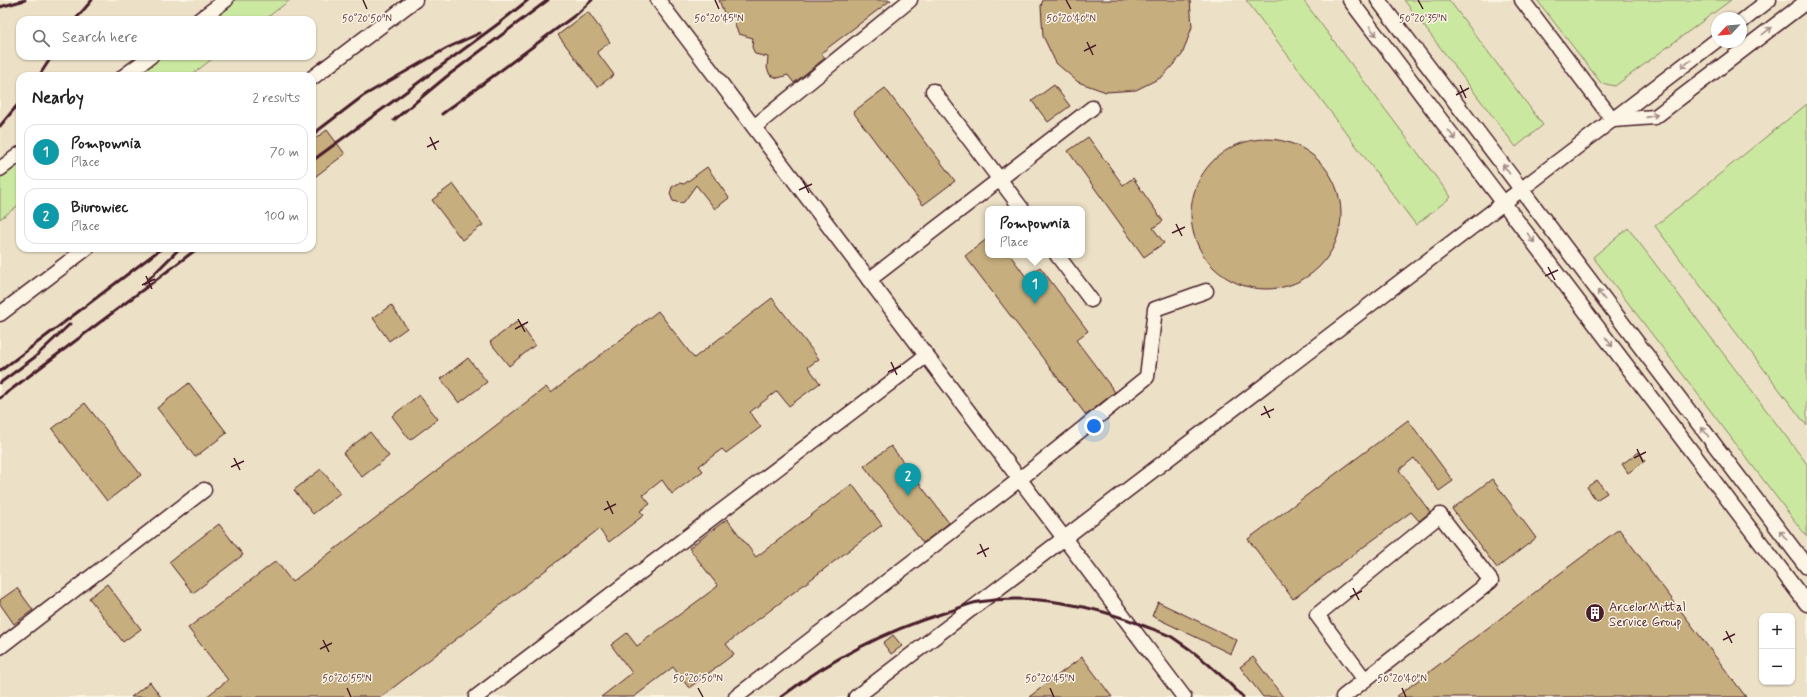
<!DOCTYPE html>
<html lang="en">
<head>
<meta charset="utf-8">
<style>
  body { margin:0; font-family:Mynerve,sans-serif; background:#f6f6f6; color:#222 }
  .controls { position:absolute; right:12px; bottom:12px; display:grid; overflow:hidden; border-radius:8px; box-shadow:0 1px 3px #0004 }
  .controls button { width:36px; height:36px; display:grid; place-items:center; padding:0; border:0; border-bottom:1px solid #e0e0e0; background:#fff; color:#222; font:20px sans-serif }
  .compass { position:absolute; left:1711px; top:12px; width:36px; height:36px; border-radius:50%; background:#fff; box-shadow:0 1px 3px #0004; rotate:244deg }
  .you { position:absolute; left:1094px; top:426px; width:14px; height:14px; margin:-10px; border:3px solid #fff; border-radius:50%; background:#1a73e8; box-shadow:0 0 0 6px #1a73e833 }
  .badge { display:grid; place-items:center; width:26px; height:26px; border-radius:50%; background:#d93025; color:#fff; font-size:13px; font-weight:700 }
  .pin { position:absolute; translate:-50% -33px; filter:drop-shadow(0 1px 2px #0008) }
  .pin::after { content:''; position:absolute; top:21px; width:14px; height:12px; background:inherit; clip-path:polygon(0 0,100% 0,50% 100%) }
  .popup { position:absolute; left:985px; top:206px; width:100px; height:52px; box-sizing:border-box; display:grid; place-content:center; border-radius:8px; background:#fff; filter:drop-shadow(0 1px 3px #0005); font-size:13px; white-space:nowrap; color:#767676 }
  .popup b { font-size:15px; color:#222 }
  .popup::after { content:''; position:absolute; left:50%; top:100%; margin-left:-8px; border:8px solid transparent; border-top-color:#fff }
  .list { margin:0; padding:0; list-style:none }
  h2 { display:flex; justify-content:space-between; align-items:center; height:52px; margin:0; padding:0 16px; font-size:17px }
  h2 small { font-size:13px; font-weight:400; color:#767676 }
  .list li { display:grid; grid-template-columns:26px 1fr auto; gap:12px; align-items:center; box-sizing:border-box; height:56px; margin:0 8px 8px; padding:0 8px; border:1px solid #e0e0e0; border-radius:12px }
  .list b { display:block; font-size:15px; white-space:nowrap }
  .list p { margin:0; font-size:13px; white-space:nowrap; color:#767676 }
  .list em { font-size:13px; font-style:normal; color:#767676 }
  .icon { flex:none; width:22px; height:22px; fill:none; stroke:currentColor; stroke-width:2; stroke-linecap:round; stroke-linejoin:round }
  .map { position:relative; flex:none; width:1807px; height:697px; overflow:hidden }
  .search { position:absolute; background:#fff; box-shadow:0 1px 3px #0004; left:16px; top:16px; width:300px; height:44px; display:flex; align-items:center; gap:10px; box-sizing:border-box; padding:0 14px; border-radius:12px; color:#767676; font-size:15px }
  .panel { position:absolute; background:#fff; box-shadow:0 1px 3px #0004; left:16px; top:72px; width:300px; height:180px; border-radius:12px }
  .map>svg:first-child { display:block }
</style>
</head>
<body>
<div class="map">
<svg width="1807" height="697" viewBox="0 0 1807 697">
  <rect width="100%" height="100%" fill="#fcf5e5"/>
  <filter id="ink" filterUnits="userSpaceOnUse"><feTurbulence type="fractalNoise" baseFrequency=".025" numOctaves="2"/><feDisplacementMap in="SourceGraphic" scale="8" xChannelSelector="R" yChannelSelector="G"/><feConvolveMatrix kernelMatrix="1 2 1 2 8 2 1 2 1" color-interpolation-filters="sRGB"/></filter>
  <g filter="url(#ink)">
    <!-- built -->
    <path fill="#ece0c6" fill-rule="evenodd" d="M0,0H1807V697H0ZM1717,18H1741V42H1717ZM20,20H312V56H20ZM20,76H312V248H20ZM988,209H1082V255H988ZM1762,616H1792V682H1762Z"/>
    <!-- green -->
    <g fill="#cbe8a0" stroke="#8a8466">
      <polygon points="234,0 290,0 264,20 208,20"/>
      <polygon points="1246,0 1303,0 1451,197 1416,225"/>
      <polygon points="1404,0 1449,0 1543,125 1516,147"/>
      <polygon points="1537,0 1731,0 1615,86 1601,83"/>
      <polygon points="160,56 216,56 190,76 134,76"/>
      <polygon points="1807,104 1807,426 1655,226"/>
      <polygon points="20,162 20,204 0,219 0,177"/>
      <polygon points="1628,228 1807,464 1807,537 1593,257"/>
    </g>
    <!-- building -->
    <g fill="#c7ae7e" stroke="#4a1f2b">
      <polygon points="719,0 891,0 821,53 825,58 794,83 788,75 778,78 770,75 767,68 768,57 755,54 752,47 753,38 739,34 735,26 736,16 724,13"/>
      <polygon points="1043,0 1190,0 1192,27 1182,55 1162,77 1136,90 1106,92 1078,82 1056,63 1043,36 1041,6"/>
      <polygon points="588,12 610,42 597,52 614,75 597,87 558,35"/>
      <polygon points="1054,85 1070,106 1048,122 1032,101"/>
      <polygon points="885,88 955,181 923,205 853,112"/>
      <polygon points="327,130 345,154 312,179 312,141"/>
      <polygon points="1088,137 1123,185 1133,178 1163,221 1153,228 1164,243 1144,257 1068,151"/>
      <circle cx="1266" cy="214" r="75"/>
      <polygon points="707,167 729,198 715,209 696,185 684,202 680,203 673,201 670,194 672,187 679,183 684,184"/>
      <polygon points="453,184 483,225 462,240 432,200"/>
      <polygon points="988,238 988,255 1010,255 1026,277 1040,267 1088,331 1076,340 1115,392 1086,415 965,256"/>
      <polygon points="772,298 819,359 808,367 820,383 789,406 777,391 750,412 761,427 726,453 722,449 699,466 703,471 672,494 662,480 643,495 650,504 640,511 644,515 609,542 599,529 381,697 206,697 228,680 188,628 276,561 292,582 546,387 551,393 658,311 694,358"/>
      <polygon points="391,305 407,328 389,341 373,318"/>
      <polygon points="518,321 535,345 509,366 490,342"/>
      <polygon points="468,358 487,382 459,403 441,379"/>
      <polygon points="189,383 227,433 195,457 157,408"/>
      <polygon points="419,395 438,419 410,440 392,416"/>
      <polygon points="85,403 141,475 107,501 52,429"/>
      <polygon points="1408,420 1453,481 1439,491 1414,458 1399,470 1430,512 1419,521 1411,512 1293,599 1248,539"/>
      <polygon points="370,432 389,456 362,477 343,453"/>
      <polygon points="891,446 949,523 923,543 864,466"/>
      <polygon points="1639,452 1645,461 1628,473 1622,464"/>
      <polygon points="321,469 340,493 313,514 294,490"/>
      <polygon points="1492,479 1536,538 1497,568 1452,509"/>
      <polygon points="1597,480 1607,493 1596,500 1587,487"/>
      <polygon points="852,484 882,525 726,644 734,654 689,688 673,667 634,697 601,697 632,673 611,645 627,633 637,646 718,586 689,548 727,519 756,557"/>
      <polygon points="219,524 243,555 193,593 169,562"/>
      <polygon points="1619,529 1746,697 1396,697"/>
      <polygon points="107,584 141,629 123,642 89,598"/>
      <polygon points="17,588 33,610 14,624 0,604 0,600"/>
      <polygon points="1158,602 1237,640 1231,654 1152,616"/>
      <polygon points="893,635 902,646 891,654 883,643"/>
      <polygon points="1082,657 1112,697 1029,697"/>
      <polygon points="1253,657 1283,697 1263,697 1240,667"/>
      <polygon points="150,682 161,697 131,697"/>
    </g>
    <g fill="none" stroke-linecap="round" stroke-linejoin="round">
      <defs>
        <g id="minor">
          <polyline points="658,0 1184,697"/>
          <polyline points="1350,0 1807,604"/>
          <polyline points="1378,0 1807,567"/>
          <polyline points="1522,0 1613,120"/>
          <polyline points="199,20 226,0"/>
          <polyline points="1741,22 1769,0"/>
          <polyline points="124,76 151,56"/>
          <polyline points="312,78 415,0"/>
          <polyline points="933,91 1022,209"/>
          <polyline points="1613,120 1655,117 1807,1"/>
          <polyline points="754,127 910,0"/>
          <polyline points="0,169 20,154"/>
          <polyline points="1057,255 1091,300"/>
          <polyline points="869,280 1092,108"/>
          <polyline points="0,314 87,248"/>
          <polyline points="0,647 204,490"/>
          <polyline points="476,697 927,355"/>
          <polyline points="736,697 1020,479 1147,377 1155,309 1206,291"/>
          <polyline points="856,697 1717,40"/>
          <polyline points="1343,697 1491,581 1440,515 1317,615 1365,680"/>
        </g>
      </defs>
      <!-- minor casing -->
      <use href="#minor" stroke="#4a1f2b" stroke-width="17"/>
      <!-- minor -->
      <use href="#minor" stroke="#fcf5e5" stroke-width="14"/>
      <!-- rail -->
      <g stroke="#4a1f2b" stroke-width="3">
        <polyline points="0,7 25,0"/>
        <polyline points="75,20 92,0"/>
        <polyline points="39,76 52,56"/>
        <polyline points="442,114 578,13 592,0"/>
        <polyline points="394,120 446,77 548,0"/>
        <polyline points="0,126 20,102"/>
        <polyline points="312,135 363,96 447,48 480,33"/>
        <polyline points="312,161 498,24 528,0"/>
        <polyline points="144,284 180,248"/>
        <polyline points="0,371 162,248"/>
        <polyline points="0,383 35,357 70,324"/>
        <polyline points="0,398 198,248"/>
        <path d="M781,697C830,660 885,631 944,613C955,610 967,604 978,602C1033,593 1096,606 1147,627C1155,630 1164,633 1172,637C1200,655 1220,673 1243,697"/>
      </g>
    </g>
    <!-- one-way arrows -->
    <defs><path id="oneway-shaft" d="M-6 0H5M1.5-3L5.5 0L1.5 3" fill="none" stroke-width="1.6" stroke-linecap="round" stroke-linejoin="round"/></defs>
    <g stroke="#a38a88">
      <use href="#oneway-shaft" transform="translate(1373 31) rotate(53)"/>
      <use href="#oneway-shaft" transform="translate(1767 31) rotate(-38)"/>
      <use href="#oneway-shaft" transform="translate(1686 64) rotate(143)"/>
      <use href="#oneway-shaft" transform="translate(1652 116) rotate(-13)"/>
      <use href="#oneway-shaft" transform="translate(1452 135) rotate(53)"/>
      <use href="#oneway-shaft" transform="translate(1506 169) rotate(-127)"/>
      <use href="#oneway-shaft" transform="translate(1531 238) rotate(53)"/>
      <use href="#oneway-shaft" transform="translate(1601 295) rotate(-127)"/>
      <use href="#oneway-shaft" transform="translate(1609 342) rotate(53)"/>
      <use href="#oneway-shaft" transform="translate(1705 432) rotate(-127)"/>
      <use href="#oneway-shaft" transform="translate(1783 535) rotate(-127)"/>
    </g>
  </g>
  <!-- ticks -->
  <path fill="none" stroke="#4a1f2b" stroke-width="1.5" d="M363,0L367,9M715,0L719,9M1066,0L1071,9M1418,0L1423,9M1087,42L1093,55M1084,51L1096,45M1460,85L1466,98M1456,95L1469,88M430,137L436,150M427,147L439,141M803,181L809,193M799,190L812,184M1176,224L1182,236M1172,233L1185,227M1548,267L1555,280M146,276L152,289M1545,276L1558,270M142,285L155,279M518,319L525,332M515,329L528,322M891,362L897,375M888,372L901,366M1264,406L1270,418M1261,415L1274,409M1637,449L1643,462M234,458L240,470M1634,458L1646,452M231,467L244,461M607,501L613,514M604,510L616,504M980,544L986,557M977,554L989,548M1353,588L1359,600M1350,597L1362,591M1726,631L1732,643M323,640L329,652M1723,640L1735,634M320,649L332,643M347,688L351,697M698,688L703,697M1050,688L1054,697M1402,688L1406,697"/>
  <!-- icons -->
  <defs>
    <symbol id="building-disc" viewBox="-11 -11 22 22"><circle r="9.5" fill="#4a1f2b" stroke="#fcf5e5"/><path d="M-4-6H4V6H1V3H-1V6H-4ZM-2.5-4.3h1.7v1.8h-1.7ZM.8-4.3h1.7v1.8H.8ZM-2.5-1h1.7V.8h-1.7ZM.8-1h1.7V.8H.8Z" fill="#fff"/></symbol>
  </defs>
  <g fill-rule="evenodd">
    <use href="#building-disc" x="1584" y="602" width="22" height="22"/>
  </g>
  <g text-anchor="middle" stroke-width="3" stroke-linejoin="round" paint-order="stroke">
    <!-- poi labels -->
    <g font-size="13" fill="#4a1f2b" stroke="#fcf5e5" text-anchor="start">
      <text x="1609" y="611">ArcelorMittal<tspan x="1609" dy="15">Service Group</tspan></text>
    </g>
  </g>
  <g font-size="10" text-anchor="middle" fill="#4a1f2b" stroke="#fcf5e5" stroke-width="3" stroke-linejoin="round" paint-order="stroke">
    <text x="1071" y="22">50°20'40"N</text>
    <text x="367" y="22">50°20'50"N</text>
    <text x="719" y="22">50°20'45"N</text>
    <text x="1423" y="22">50°20'35"N</text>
    <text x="347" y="682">50°20'55"N</text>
    <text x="698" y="682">50°20'50"N</text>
    <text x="1050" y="682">50°20'45"N</text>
    <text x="1402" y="682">50°20'40"N</text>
  </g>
</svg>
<div class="controls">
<button>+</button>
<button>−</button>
</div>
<svg class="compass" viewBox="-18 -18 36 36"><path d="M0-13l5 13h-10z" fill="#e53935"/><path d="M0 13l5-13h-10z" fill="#767676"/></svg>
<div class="you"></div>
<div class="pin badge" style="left:1035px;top:304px;background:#0f9aa8">1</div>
<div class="popup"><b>Pompownia</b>Place</div>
<div class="pin badge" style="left:908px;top:496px;background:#0f9aa8">2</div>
<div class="search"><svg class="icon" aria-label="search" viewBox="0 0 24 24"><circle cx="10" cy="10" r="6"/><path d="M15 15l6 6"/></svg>Search here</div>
<section class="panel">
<h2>Nearby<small>2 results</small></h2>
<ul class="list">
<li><span class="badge" style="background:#0f9aa8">1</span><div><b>Pompownia</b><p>Place</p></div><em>70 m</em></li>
<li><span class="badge" style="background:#0f9aa8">2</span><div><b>Biurowiec</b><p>Place</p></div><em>100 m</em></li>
</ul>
</section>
</div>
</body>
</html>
